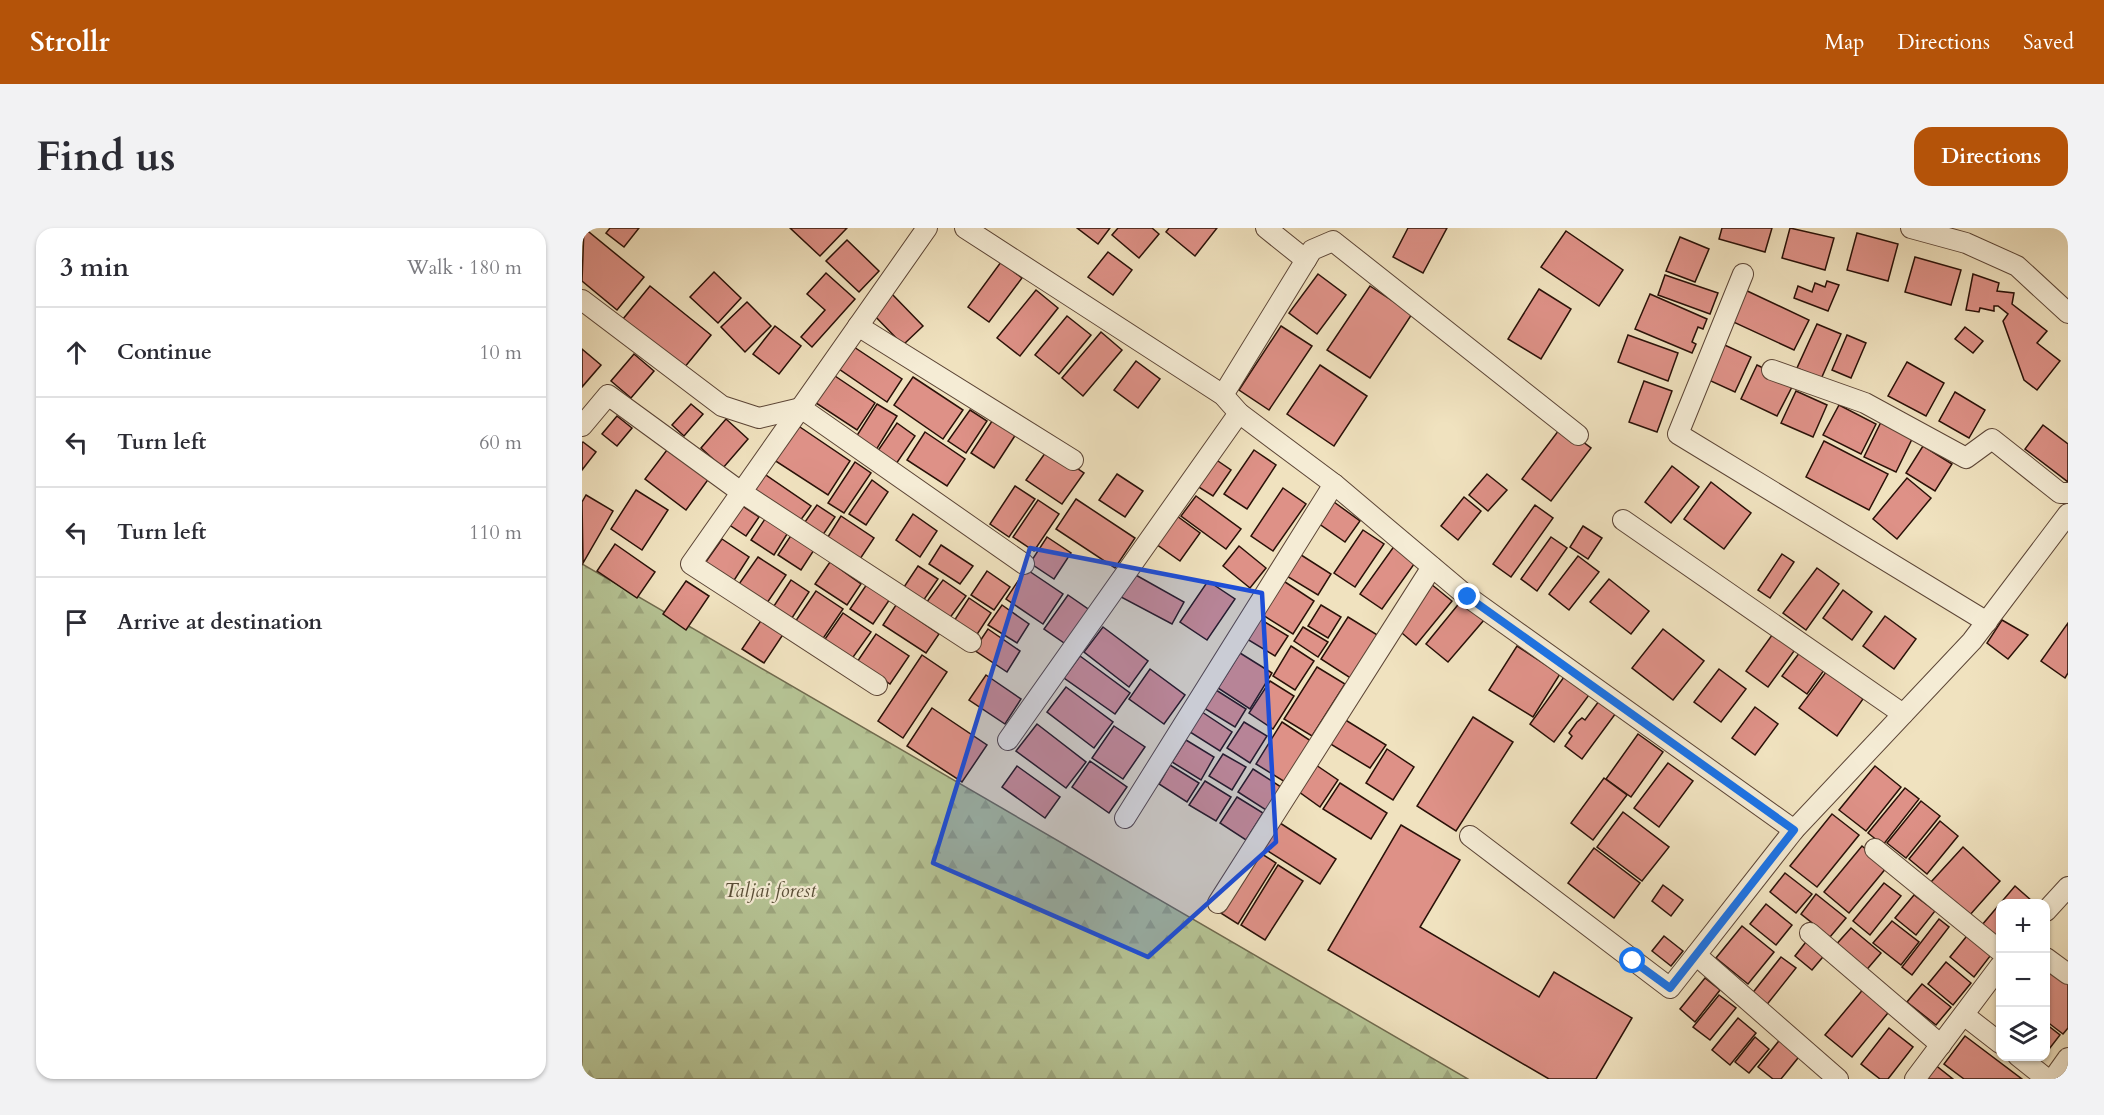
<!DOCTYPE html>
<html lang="en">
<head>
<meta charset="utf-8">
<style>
  body { margin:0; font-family:Cardo,serif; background:#f2f2f3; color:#2b2b33 }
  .controls { position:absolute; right:18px; bottom:18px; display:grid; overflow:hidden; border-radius:12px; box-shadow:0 2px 4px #0004 }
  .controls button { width:54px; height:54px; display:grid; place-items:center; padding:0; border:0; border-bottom:2px solid #e1e1e2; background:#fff; color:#2b2b33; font:30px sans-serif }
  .stop { position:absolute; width:18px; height:18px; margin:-14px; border:4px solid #1a73e8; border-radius:50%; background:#fff }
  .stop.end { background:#1a73e8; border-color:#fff; box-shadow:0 2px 6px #0008 }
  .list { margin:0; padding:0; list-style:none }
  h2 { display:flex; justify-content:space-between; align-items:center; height:78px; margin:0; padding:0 24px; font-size:26px }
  h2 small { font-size:20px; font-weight:400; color:#7c7c81 }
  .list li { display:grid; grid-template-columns:39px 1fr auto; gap:18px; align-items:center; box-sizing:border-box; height:90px; padding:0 24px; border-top:2px solid #e1e1e2 }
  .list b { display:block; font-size:22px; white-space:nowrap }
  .list em { font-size:20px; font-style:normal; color:#7c7c81 }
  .icon { flex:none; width:33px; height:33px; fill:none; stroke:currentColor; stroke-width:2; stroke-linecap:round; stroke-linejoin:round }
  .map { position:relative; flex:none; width:1486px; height:851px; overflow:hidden; border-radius:18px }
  header { display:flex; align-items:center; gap:36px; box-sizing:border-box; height:84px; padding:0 30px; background:#b45309; color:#fff }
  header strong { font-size:28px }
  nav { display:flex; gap:33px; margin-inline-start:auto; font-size:21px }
  .intro { display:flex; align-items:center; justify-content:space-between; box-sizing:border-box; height:144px; padding:0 36px }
  h1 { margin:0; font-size:42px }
  .button { padding:15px 27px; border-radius:18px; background:#b45309; color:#fff; font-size:21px; font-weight:700 }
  main { display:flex; gap:36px; padding:0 36px }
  aside { flex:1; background:#fff; border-radius:18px; box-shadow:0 2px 4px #0004 }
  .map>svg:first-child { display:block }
</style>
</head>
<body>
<header>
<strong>Strollr</strong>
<nav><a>Map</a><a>Directions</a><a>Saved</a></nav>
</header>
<div class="intro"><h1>Find us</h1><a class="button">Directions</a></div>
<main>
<aside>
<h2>3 min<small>Walk · 180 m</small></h2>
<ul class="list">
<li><svg class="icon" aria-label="ahead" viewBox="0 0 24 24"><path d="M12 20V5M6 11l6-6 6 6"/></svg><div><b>Continue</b></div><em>10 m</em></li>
<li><svg class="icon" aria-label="left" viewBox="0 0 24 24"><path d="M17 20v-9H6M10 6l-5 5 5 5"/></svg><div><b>Turn left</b></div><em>60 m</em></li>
<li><svg class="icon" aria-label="left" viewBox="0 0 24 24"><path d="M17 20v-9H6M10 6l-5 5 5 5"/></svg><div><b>Turn left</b></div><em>110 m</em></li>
<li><svg class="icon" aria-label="arrive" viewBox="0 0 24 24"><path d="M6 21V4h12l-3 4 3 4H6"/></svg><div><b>Arrive at destination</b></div></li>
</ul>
</aside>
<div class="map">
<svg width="1486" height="851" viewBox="0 0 1486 851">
  <defs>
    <pattern id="forest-firs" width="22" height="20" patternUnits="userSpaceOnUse" patternTransform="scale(1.5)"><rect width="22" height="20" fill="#b6c495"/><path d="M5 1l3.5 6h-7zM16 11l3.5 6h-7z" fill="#9da77f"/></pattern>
  </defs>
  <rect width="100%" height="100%" fill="#f0e2bf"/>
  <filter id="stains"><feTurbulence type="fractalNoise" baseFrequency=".00333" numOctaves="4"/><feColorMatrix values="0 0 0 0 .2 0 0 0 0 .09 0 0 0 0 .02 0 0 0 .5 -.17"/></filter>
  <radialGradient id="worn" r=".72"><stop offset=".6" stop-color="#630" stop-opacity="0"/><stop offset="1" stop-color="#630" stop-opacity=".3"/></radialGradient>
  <!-- forest -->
  <polygon fill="url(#forest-firs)" stroke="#706a4e" stroke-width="1.5" points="0,336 886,851 0,851"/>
  <!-- building -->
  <g fill="#de9187" stroke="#2a1108" stroke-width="1.5">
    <polygon points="2,0 62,49 35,82 0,53"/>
    <polygon points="28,0 57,0 42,19 24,5"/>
    <polygon points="208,0 265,0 238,28"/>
    <polygon points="495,0 528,0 516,16"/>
    <polygon points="536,0 570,0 577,6 557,30 530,7"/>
    <polygon points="587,0 635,0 613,28 584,4"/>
    <polygon points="826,0 865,0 841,45 811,29"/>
    <polygon points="1140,0 1190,0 1183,24 1137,11"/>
    <polygon points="1208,0 1252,10 1243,42 1200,30"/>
    <polygon points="984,3 1041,42 1017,78 959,39"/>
    <polygon points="1275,5 1316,16 1306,53 1265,42"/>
    <polygon points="1098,9 1127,21 1113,54 1084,43"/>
    <polygon points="265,12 297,43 277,64 244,33"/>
    <polygon points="526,24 550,42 531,67 506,49"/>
    <polygon points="1333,29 1379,42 1369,77 1323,64"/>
    <polygon points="419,34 440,50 407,94 386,79"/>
    <polygon points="132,44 159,70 136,95 108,69"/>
    <polygon points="244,45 273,71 230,119 219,109 243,82 225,66"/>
    <polygon points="736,46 764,67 735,106 707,85"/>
    <polygon points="1391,46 1417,55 1415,63 1432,65 1430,76 1465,103 1455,115 1478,133 1455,162 1442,152 1421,93 1426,86 1416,78 1412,78 1412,83 1398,80 1397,84 1384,82"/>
    <polygon points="1083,47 1136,65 1128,86 1076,67"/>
    <polygon points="1245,53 1257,57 1246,83 1212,70 1216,58 1230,64 1233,55 1243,59"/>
    <polygon points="68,58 129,107 102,140 41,91"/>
    <polygon points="788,58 830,86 788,150 745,122"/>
    <polygon points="957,61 989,81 959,131 926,111"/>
    <polygon points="1161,61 1227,92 1212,122 1147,92"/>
    <polygon points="454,62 476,80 438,128 415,110"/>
    <polygon points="308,64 341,98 321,117 288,83"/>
    <polygon points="1068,66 1125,91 1121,101 1116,99 1110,114 1114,116 1110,125 1053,101"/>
    <polygon points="165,74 189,98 163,124 139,99"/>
    <polygon points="485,88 509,107 477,146 453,127"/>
    <polygon points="1235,96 1259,106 1239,151 1215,140"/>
    <polygon points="193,98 219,118 197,146 171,126"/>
    <polygon points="699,98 730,118 687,182 657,162"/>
    <polygon points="1383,99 1401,113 1391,125 1373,111"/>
    <polygon points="519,104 540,122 501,168 480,150"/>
    <polygon points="1046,107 1096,125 1086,153 1036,134"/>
    <polygon points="1265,107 1284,115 1269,150 1250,142"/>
    <polygon points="1136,114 1169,129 1153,164 1120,149"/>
    <polygon points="272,119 320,151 305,174 257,141"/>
    <polygon points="0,121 19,137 0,159"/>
    <polygon points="52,126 72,143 49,170 29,153"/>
    <polygon points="554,133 578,151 556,180 532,162"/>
    <polygon points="1325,134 1362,155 1344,188 1306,168"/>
    <polygon points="738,137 785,168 752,218 705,186"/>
    <polygon points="1175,137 1212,155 1195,188 1159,171"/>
    <polygon points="250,146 293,175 275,202 231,173"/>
    <polygon points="331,149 381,182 361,211 312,177"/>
    <polygon points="1062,153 1090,163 1075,204 1047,194"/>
    <polygon points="1214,163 1245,177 1231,209 1199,195"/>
    <polygon points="1373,164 1403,182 1387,210 1357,193"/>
    <polygon points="109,176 121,186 102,208 90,197"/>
    <polygon points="295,176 315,188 294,222 274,209"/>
    <polygon points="1257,177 1294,196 1279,226 1241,207"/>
    <polygon points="388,182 405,193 384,225 366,213"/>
    <polygon points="414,187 436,203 412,240 389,225"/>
    <polygon points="35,188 50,200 35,218 20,206"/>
    <polygon points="144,191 166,211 141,240 119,220"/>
    <polygon points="1299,194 1331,209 1314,244 1282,229"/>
    <polygon points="212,195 268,233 246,267 189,230"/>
    <polygon points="315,195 333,208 312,239 293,227"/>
    <polygon points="1461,197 1486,216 1486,254 1443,221"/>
    <polygon points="980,198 1009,220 969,273 940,251"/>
    <polygon points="343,204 383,231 365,258 325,232"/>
    <polygon points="1242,213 1306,246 1287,282 1224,249"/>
    <polygon points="1,214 14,224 0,242 0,215"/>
    <polygon points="88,218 128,249 104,282 63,251"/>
    <polygon points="1341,218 1370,236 1353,263 1324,245"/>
    <polygon points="466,221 502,245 480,276 444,252"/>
    <polygon points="672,222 694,237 665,281 642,266"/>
    <polygon points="633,231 649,242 631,268 615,258"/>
    <polygon points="273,234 289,245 262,285 246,275"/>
    <polygon points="1090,238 1117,259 1089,295 1063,274"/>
    <polygon points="178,243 229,278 215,297 164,263"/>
    <polygon points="535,246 561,263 543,289 517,272"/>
    <polygon points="905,246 925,262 906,283 887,267"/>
    <polygon points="1325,250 1349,270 1315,311 1291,291"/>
    <polygon points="290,252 306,264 284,297 267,286"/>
    <polygon points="1129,254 1169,285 1142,321 1102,291"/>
    <polygon points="433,258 453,271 427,309 408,296"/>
    <polygon points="701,260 724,276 691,323 669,308"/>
    <polygon points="54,262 86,282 60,322 29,301"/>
    <polygon points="4,267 31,283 1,335 0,274"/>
    <polygon points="614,268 659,301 644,321 599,288"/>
    <polygon points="882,269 899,283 876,312 859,298"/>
    <polygon points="494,271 553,310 533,340 474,301"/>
    <polygon points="456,272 477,286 452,323 431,309"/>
    <polygon points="752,274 778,293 763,314 736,295"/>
    <polygon points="156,275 177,289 164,308 143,294"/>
    <polygon points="235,277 253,289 236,314 218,301"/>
    <polygon points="953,277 971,290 929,349 911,336"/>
    <polygon points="331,286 355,303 338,329 314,312"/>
    <polygon points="185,288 207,303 192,327 169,312"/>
    <polygon points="259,288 292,310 276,334 244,312"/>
    <polygon points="595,288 618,305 598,333 574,316"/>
    <polygon points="1001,298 1020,310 1006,331 988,319"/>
    <polygon points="781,302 802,316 773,359 752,345"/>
    <polygon points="210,306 232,322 219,342 196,327"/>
    <polygon points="465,309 489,325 472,351 448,335"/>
    <polygon points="969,309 985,320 955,363 939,351"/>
    <polygon points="140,311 167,329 151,354 123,335"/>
    <polygon points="33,316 73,344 55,370 15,343"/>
    <polygon points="359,317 391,338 378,356 347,336"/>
    <polygon points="813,317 835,332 800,381 778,366"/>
    <polygon points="657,318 684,340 668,360 641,338"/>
    <polygon points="716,325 749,346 736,367 703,347"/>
    <polygon points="1200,326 1212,334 1188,370 1176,362"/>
    <polygon points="996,328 1017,344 987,382 967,366"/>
    <polygon points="176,329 204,347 185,375 157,356"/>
    <polygon points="248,334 279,356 265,377 233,356"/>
    <polygon points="336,338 356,351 339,376 320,362"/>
    <polygon points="1235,340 1257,356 1224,402 1201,385"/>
    <polygon points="444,341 481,366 461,396 424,371"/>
    <polygon points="405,343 428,359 412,382 389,367"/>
    <polygon points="552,346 602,374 590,396 539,369"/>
    <polygon points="697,350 732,373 711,406 676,384"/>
    <polygon points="1027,351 1067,383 1049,406 1008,374"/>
    <polygon points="209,352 227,364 206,396 188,384"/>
    <polygon points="361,352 384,368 367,391 344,375"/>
    <polygon points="104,353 127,368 104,402 81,386"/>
    <polygon points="626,353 653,371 625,412 598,394"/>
    <polygon points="285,356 308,371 291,396 268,381"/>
    <polygon points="849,356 870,373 834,417 814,400"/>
    <polygon points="1261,362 1290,384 1270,412 1241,390"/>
    <polygon points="234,363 261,381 240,412 213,394"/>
    <polygon points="486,367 509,383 485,417 462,401"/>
    <polygon points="387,370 409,385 394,408 372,393"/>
    <polygon points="879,373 902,392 866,434 844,416"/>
    <polygon points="314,377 357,406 344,425 301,397"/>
    <polygon points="420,377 447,396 435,415 406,397"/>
    <polygon points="739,377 759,389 746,410 726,398"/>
    <polygon points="261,385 289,404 269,432 241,414"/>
    <polygon points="673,388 706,408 693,428 660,408"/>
    <polygon points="1303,388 1334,411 1312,441 1281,418"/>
    <polygon points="766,389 797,408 770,451 739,431"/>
    <polygon points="180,391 202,405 182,435 160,421"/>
    <polygon points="1420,392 1446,407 1426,431 1405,415"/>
    <polygon points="1486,395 1486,445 1483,450 1459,433"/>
    <polygon points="521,399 566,433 547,459 502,424"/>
    <polygon points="721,399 746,414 736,429 712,413"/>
    <polygon points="406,401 438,423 425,444 392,422"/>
    <polygon points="1081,401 1122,433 1091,472 1050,440"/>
    <polygon points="1193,403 1215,419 1186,459 1164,443"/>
    <polygon points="294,406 327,428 308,456 275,434"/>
    <polygon points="709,418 732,433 713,462 691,448"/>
    <polygon points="935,418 978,446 951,489 907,462"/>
    <polygon points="1221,420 1245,438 1225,466 1200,448"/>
    <polygon points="658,425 690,445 668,481 636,460"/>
    <polygon points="340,427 365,444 321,510 296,493"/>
    <polygon points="498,428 548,465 533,486 482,450"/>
    <polygon points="735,439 763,456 730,508 702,491"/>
    <polygon points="568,441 603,467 582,496 547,471"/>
    <polygon points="1137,441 1164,461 1139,494 1112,474"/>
    <polygon points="1244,444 1281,471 1255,508 1217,480"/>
    <polygon points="404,447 439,471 423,496 387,472"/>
    <polygon points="982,449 1007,467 972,514 948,496"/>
    <polygon points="688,453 712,468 691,501 667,485"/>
    <polygon points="484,459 531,494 512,520 465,484"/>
    <polygon points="634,462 664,481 653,499 622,480"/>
    <polygon points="1017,473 1034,485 1000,531 983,518 990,508 987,505 995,494 1000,490 1003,492"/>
    <polygon points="1173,479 1196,496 1173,527 1150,510"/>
    <polygon points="350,480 405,517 380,554 325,518"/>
    <polygon points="620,484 650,504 638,523 608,504"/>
    <polygon points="757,488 804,517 788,540 742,512"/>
    <polygon points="891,489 931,514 874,603 835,578"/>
    <polygon points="662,494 685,508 668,535 645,520"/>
    <polygon points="700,494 729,513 703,554 674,536"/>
    <polygon points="455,496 504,534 484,560 434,523"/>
    <polygon points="532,498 563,519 541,551 510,530"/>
    <polygon points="1056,506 1081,524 1049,569 1024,551"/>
    <polygon points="604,512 632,529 619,552 590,534"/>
    <polygon points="805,521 832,539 811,572 784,555"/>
    <polygon points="641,526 664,539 650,562 627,548"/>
    <polygon points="508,533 545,559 527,585 490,559"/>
    <polygon points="731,535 756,552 738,579 713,561"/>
    <polygon points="1086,535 1111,553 1077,599 1052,580"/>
    <polygon points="588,537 617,555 605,574 577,556"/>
    <polygon points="435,538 478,569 463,590 420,559"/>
    <polygon points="1293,538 1319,559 1284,603 1257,582"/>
    <polygon points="671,541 699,559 684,582 656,564"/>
    <polygon points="1022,550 1045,567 1011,612 989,595"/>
    <polygon points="623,553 649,569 634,593 607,577"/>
    <polygon points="758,555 805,585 789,611 741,581"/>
    <polygon points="1323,560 1337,571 1301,617 1286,605"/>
    <polygon points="655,569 681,585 664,612 638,595"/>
    <polygon points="1339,573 1358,588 1324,630 1305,615"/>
    <polygon points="1041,584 1087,619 1060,653 1015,619"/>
    <polygon points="1250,586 1277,607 1235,659 1208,638"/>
    <polygon points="1358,593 1376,608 1345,646 1327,631"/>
    <polygon points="698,595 754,631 738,656 681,620"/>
    <polygon points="819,597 878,632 838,699 957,769 972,744 1050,790 1014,851 967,851 746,722"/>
    <polygon points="1280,618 1305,639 1267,685 1242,664"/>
    <polygon points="1381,619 1418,653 1387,688 1349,654"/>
    <polygon points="1012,620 1058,655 1032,690 986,655"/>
    <polygon points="672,621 694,635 656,696 634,682"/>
    <polygon points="696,637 721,653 683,712 659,697"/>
    <polygon points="1203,645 1230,666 1214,685 1188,664"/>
    <polygon points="1302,655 1319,668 1288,707 1271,693"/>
    <polygon points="1081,657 1101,672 1089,688 1070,673"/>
    <polygon points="1433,658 1450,673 1447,676 1418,676 1416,711 1400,697"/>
    <polygon points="1234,666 1264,690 1248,709 1219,686"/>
    <polygon points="1332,667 1353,683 1334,707 1313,690"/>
    <polygon points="1184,676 1210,697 1194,717 1168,696"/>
    <polygon points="1357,691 1367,699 1330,747 1320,739"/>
    <polygon points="1310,693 1337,714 1319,737 1291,715"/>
    <polygon points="1160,698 1192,724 1166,756 1134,730"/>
    <polygon points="1269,700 1299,725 1281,746 1251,720"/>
    <polygon points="1388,704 1412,723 1392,749 1368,729"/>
    <polygon points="1082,708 1101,723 1089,738 1070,723"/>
    <polygon points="1227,710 1245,724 1230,742 1213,728"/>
    <polygon points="1199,729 1214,740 1183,779 1169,767"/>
    <polygon points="1464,733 1486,750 1486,800 1481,806 1464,793"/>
    <polygon points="1364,734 1389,755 1371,777 1346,756"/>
    <polygon points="1123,750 1138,762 1113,794 1098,781"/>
    <polygon points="1340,756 1369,779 1354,797 1325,774"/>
    <polygon points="1283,759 1310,780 1270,829 1243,807"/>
    <polygon points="1137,767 1154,780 1128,812 1111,799"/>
    <polygon points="1156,790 1174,805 1148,837 1130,822"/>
    <polygon points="1464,796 1478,807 1464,825"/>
    <polygon points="1307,800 1331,819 1306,851 1298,851 1279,836"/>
    <polygon points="1383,808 1440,851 1382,851 1362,836"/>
    <polygon points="1173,809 1187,821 1167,845 1153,834"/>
    <polygon points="1200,809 1220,825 1199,851 1191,851 1176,839"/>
    <polygon points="1352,836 1371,851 1341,851"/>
  </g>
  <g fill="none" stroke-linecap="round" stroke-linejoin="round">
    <defs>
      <g id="minor">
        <polyline points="383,0 641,167 657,185 752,256 886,369 1212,602"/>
        <polyline points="684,0 724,32"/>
        <polyline points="1329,0 1384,15 1435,38 1486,85"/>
        <polyline points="1161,46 1096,206 1405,394"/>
        <polyline points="0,72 140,178 177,190 219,180 442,336"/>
        <polyline points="276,98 491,232"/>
        <polyline points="1190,142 1283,175 1384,230 1410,211 1478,265 1486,265"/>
        <polyline points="641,167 730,22 751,13 996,207"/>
        <polyline points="0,198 26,167 159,264 389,414"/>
        <polyline points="1041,292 1321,486"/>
        <polyline points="295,457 109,336 345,0"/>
        <polyline points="426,512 657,185"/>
        <polyline points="543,590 752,256"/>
        <polyline points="888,608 1088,760 1212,602 1390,413 1486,286"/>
        <polyline points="1293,621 1418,723"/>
        <polyline points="636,675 850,339"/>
        <polyline points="1464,683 1486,659"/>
        <polyline points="1228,705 1359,817"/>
        <polyline points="1114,727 1256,851"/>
        <polyline points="1464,730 1486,746"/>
        <polyline points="1382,787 1418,815"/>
        <polyline points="1436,828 1465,851"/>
        <polyline points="1333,851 1418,738"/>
        <polyline points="1471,851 1486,830"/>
      </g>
    </defs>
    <!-- minor casing -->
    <use href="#minor" stroke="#5c4536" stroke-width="22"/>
    <!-- minor -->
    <use href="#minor" stroke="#f5ecd5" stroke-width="20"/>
  </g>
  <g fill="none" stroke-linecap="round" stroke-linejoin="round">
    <!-- route -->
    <polyline stroke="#1a73e8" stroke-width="8" points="886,369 1212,602 1088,760 1051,733"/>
  </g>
  <!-- marked area -->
  <path fill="#1d4ed8" fill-opacity="0.2" stroke="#1d4ed8" stroke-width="4.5" stroke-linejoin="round" d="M448,320L680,365L694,614L566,729L351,635Z"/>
  <g text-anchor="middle" stroke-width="4.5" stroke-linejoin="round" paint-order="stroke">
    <!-- park labels -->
    <g font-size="20" font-style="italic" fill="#5b5039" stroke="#f5ecd5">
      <text x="188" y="669">Taljai forest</text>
    </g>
  </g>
  <rect width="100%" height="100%" filter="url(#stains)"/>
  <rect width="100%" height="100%" fill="url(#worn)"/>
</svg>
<div class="controls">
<button>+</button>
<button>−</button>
<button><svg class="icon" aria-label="layers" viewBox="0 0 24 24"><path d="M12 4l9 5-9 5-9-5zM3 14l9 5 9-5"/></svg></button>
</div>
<div class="stop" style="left:1051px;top:733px"></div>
<div class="stop end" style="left:886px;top:369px"></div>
</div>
</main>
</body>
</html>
